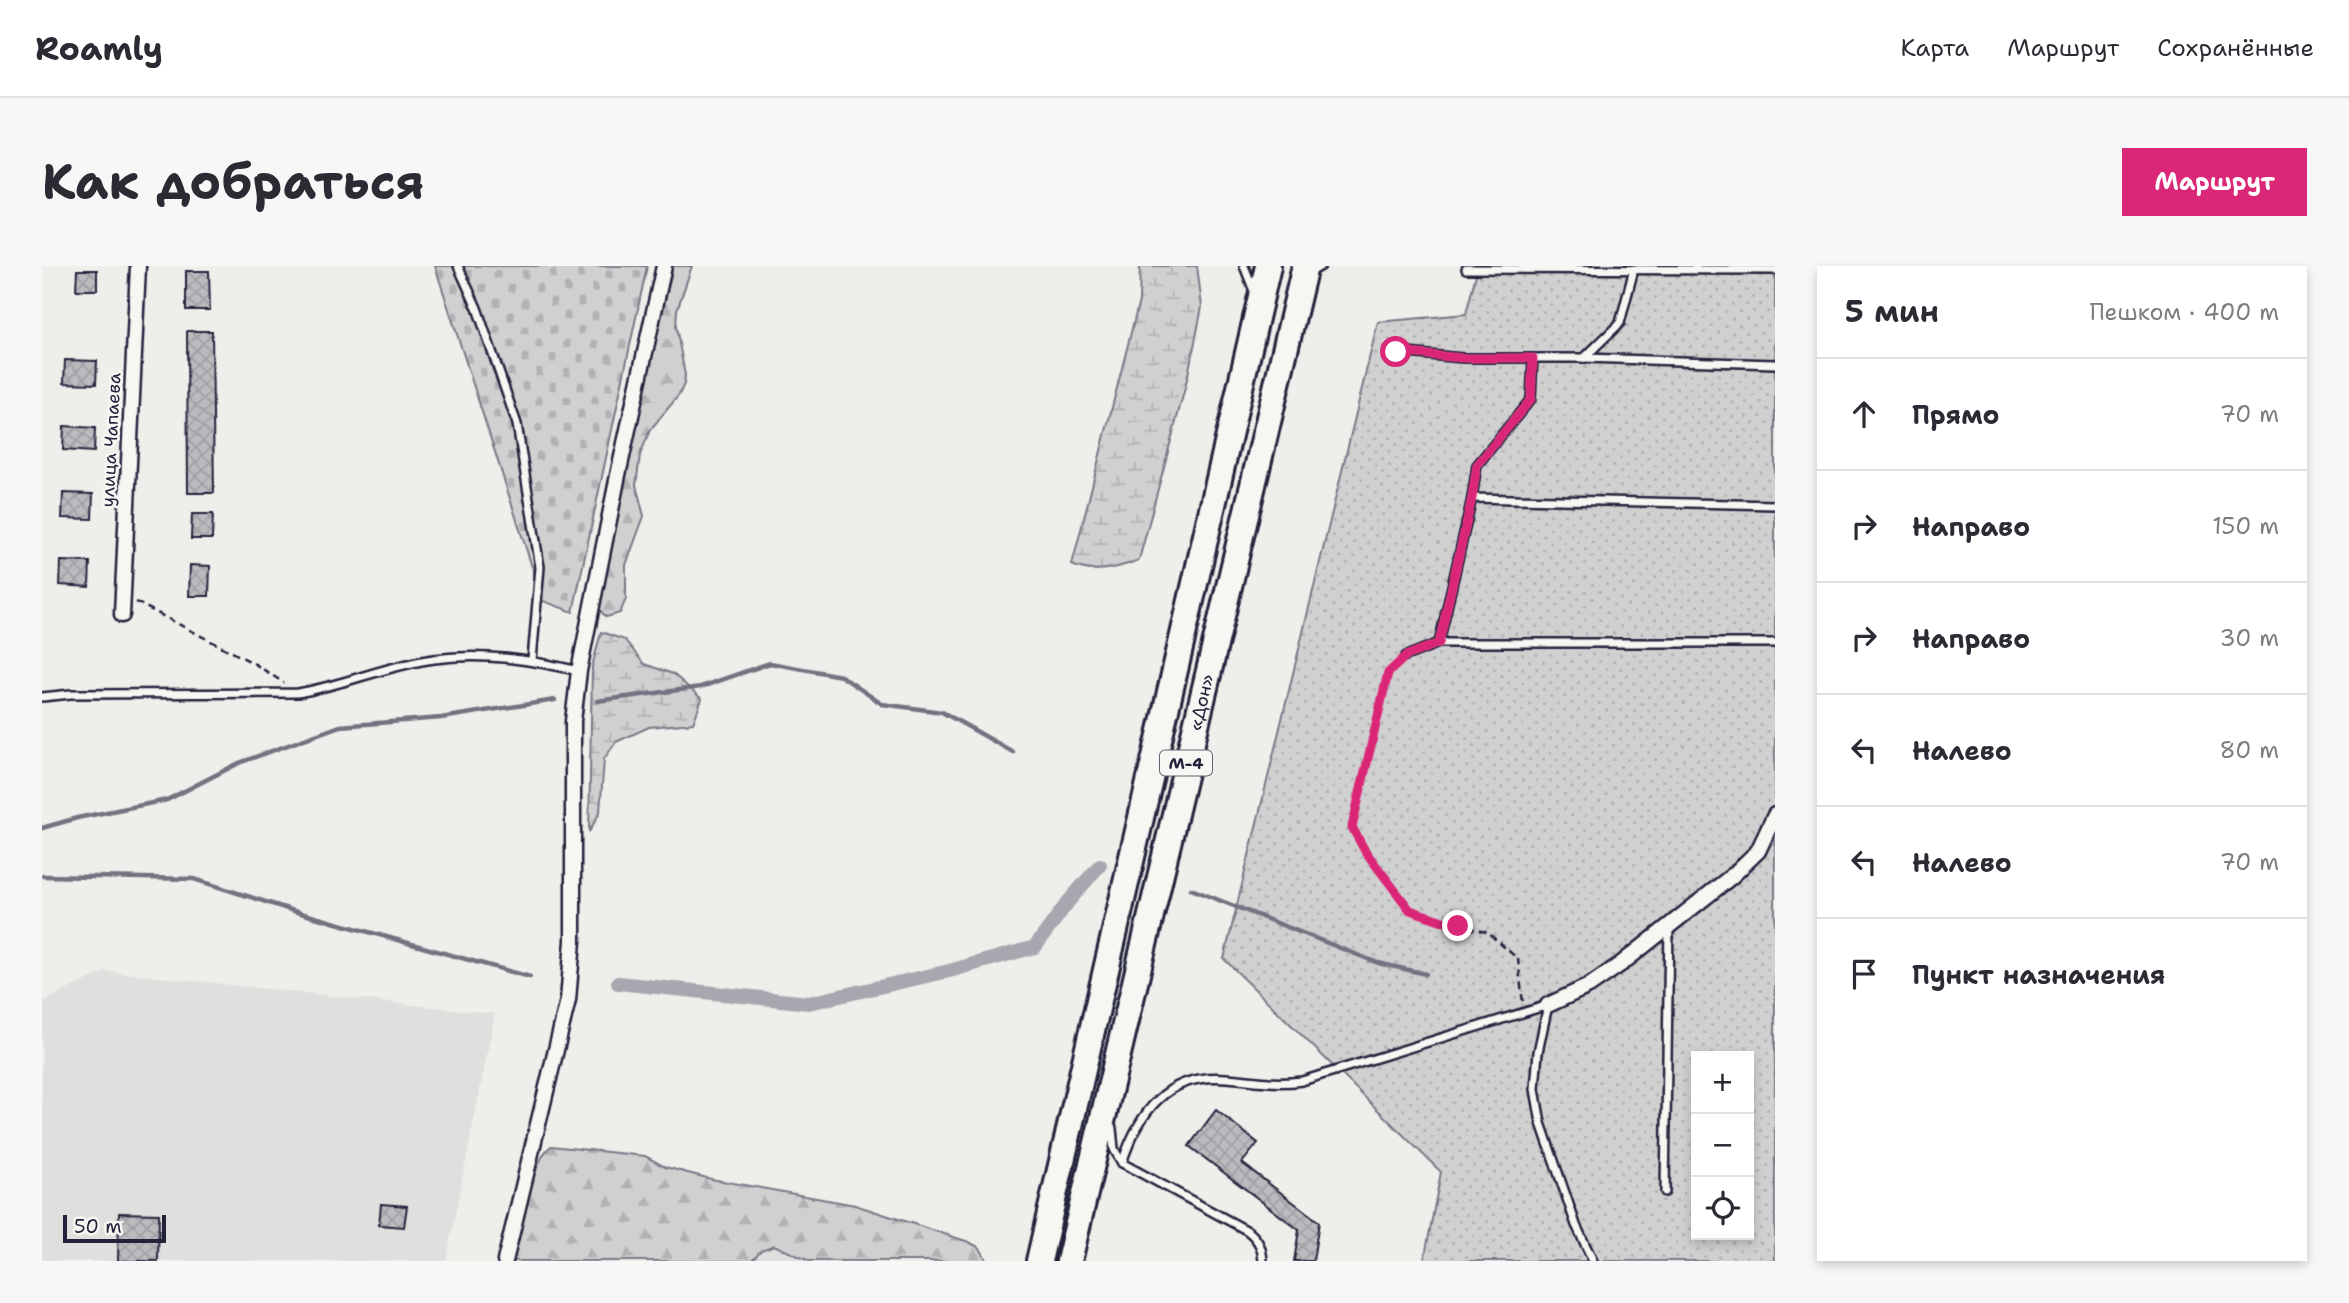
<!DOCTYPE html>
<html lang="ru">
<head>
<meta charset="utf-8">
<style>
  body { margin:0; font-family:"Shantell Sans",sans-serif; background:#f7f7f7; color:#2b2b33 }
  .controls { position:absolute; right:21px; bottom:21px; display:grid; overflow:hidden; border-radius:0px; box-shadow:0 4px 10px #0003 }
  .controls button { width:63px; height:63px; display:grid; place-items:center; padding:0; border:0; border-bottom:2px solid #e1e1e2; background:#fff; color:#2b2b33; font:35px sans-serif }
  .scale { position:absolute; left:21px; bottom:18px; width:103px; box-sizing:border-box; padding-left:7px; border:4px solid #22223b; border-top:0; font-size:19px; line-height:24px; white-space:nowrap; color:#22223b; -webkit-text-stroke:5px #f6f6f2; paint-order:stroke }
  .stop { position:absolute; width:21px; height:21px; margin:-16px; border:5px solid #db2777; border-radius:50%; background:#fff }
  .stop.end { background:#db2777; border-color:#fff; box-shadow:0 2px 7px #0008 }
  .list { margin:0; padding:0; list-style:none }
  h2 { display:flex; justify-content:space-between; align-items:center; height:91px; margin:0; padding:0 28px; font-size:30px }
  h2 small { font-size:23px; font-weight:400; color:#7c7c81 }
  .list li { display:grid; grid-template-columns:46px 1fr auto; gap:21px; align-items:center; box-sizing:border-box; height:112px; padding:0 28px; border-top:2px solid #e1e1e2 }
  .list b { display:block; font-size:26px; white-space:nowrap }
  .list em { font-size:23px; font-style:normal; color:#7c7c81 }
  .icon { flex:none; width:38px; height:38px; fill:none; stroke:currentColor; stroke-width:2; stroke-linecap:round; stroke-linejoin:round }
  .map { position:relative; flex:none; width:1733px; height:995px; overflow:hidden; border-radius:0px }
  header { display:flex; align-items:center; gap:42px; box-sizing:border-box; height:98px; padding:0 35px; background:#fff; border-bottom:2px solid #e1e1e2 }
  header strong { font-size:33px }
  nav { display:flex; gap:38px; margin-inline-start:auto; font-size:24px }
  .intro { display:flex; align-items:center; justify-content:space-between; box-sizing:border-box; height:168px; padding:0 42px }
  h1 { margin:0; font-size:49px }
  .button { padding:18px 32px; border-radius:0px; background:#db2777; color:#fff; font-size:24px; font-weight:700 }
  main { display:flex; gap:42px; padding:0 42px }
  aside { flex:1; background:#fff; border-radius:0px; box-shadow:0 4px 10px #0003 }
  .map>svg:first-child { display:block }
</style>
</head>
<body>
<header>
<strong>Roamly</strong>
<nav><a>Карта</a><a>Маршрут</a><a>Сохранённые</a></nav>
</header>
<div class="intro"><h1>Как добраться</h1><a class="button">Маршрут</a></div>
<main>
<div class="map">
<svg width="1733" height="995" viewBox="0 0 1733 995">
  <defs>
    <pattern id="grass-dots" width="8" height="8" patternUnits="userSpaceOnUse" patternTransform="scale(1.75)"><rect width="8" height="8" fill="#d0d0d1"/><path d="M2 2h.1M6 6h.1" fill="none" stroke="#b2b2b4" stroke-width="1.8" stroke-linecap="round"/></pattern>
    <pattern id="forest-firs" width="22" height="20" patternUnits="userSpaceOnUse" patternTransform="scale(1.75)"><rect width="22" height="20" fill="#d0d0d1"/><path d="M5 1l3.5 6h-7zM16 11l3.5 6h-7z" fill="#b2b2b4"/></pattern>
    <pattern id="wetland-marsh" width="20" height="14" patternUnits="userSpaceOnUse" patternTransform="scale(1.75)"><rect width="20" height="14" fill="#d0d0d1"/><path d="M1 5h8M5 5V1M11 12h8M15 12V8" fill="none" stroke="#b2b2b4"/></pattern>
    <pattern id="cemetery-stones" width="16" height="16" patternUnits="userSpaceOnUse" patternTransform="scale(1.75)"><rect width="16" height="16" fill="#d0d0d1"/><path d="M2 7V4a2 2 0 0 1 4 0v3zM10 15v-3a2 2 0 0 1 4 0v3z" fill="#b2b2b4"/></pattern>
    <pattern id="building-cross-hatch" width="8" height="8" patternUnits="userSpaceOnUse" patternTransform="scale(1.75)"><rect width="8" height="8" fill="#bbbbbf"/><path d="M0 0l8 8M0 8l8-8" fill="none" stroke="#a0a0a5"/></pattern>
  </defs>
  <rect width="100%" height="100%" fill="#eeeeeb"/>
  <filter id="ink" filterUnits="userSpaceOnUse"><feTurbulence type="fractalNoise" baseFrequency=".0143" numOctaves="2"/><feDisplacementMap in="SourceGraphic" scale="14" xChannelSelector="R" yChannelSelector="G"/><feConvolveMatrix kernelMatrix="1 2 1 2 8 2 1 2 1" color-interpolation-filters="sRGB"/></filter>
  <g filter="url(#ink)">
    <!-- built -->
    <g fill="#dfdfde">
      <polygon points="64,705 453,748 404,995 0,995 0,736"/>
      <polygon points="704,961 780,995 697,995"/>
    </g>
    <!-- grass -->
    <path fill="url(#grass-dots)" stroke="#797986" stroke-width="2" fill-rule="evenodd" d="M1436,0H1733V995H1382L1399,906L1182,693L1336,56L1424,48ZM1654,790H1707V969H1654Z"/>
    <!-- forest -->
    <g fill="url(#forest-firs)" stroke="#797986" stroke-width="2">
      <polygon points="628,0 650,0 635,44 634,61 643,109 642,118 637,129 608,164 598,189 594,219 602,250 584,299 584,333 578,347 564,351 555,341"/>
      <path d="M509,880L603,890L623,901L669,913L813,939L927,976L938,982L945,995H767L732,979L719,984L709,995H471C477,970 490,893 509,880Z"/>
    </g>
    <!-- wetland -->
    <g fill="url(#wetland-marsh)" stroke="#797986" stroke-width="2">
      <path d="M1098,0H1155L1160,41L1153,76L1143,122L1097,294C1077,302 1051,309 1030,299L1097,35Z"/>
      <polygon points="559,366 583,374 602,398 631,408 660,433 651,457 607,461 574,476 562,493 558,546 547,566 550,401"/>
    </g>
    <!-- cemetery -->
    <polygon fill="url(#cemetery-stones)" stroke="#797986" stroke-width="2" points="393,0 605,0 531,346 501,335"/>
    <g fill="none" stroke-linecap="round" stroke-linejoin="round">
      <!-- stream -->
      <g stroke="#727281" stroke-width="4.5">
        <polyline points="555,435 659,421 728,397 799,410 840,438 900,446 971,486"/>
        <polyline points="0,562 35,552 125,534 197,497 298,460 399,452 513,434"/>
        <polyline points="1,610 152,613 255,646 488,711"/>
        <polyline points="1149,623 1336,697 1384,708"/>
      </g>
      <!-- canal -->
      <polyline stroke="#a7a7af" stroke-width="14" points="576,717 767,737 907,705 993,681 1026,636 1058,599"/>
    </g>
    <!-- building -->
    <g fill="url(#building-cross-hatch)" stroke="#22223b" stroke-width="2">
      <polygon points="35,4 55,4 55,24 34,24"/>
      <polygon points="144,5 167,5 168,44 144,44"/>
      <polygon points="145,65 170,65 172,227 146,227"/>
      <polygon points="23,94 55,95 54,118 22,117"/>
      <polygon points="22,160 53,162 52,186 21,184"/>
      <polygon points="21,227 51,228 50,253 20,252"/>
      <polygon points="150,248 171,248 170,273 149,273"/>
      <polygon points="19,295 48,296 47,321 18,319"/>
      <polygon points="148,299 168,300 167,330 147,330"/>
      <polygon points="1174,844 1216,877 1200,897 1277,956 1271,995 1252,995 1257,964 1147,880"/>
      <polygon points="339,938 365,940 362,961 337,959"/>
      <polygon points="77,947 117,948 116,995 76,995"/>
    </g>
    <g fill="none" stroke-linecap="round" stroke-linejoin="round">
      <defs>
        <g id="service">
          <polyline points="416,0 435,42 475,158 498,301 490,394"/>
          <polyline points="1202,0 1212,25"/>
          <polyline points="1424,3 1733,4"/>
          <polyline points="1267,7 1279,0"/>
          <polyline points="1354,86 1421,92 1542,92 1733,98"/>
          <polyline points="1542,92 1578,57 1592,3"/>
          <polyline points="1430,232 1733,239"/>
          <polyline points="1397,377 1430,232 1435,199 1489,133 1491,92"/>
          <polyline points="1364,390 1397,377 1733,377"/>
          <path d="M0,431L29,428L256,427C302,419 346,399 392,393C440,386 490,394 537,405"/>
          <path d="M1070,862L1072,883L1080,897L1206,965C1217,974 1220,982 1221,995"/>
          <path d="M1080,897C1097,846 1125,807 1184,812C1211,814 1232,819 1260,815L1506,739L1496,786L1493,823L1499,857L1534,959L1551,995"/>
          <polyline points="1623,926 1627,660"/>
        </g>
        <g id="minor">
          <polyline points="80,349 96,0"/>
          <polyline points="1506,739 1547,720 1579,698 1690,610 1716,585 1733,549"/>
          <polyline points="463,995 526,734 531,675 531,455 537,405 576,209 622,0"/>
        </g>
        <g id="trunk">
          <polyline points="997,995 1226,0"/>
          <path id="s1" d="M1027,995L1263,0"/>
        </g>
      </defs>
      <!-- service casing -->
      <use href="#service" stroke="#22223b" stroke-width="12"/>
      <!-- minor casing -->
      <use href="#minor" stroke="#22223b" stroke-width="19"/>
      <!-- trunk casing -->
      <use href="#trunk" stroke="#22223b" stroke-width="30"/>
      <!-- path -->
      <g stroke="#22223b" stroke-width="2.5" stroke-dasharray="7 5" stroke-linecap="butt">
        <polyline points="94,336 213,398 242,417"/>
        <polyline points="1357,397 1346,407 1330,480 1309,561 1323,585 1368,644 1416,660 1445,666 1476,693 1481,738"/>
      </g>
      <!-- service -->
      <use href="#service" stroke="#f6f6f2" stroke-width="7"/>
      <!-- minor -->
      <use href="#minor" stroke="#f6f6f2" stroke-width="14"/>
      <!-- trunk -->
      <use href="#trunk" stroke="#f6f6f2" stroke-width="24"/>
    </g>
  </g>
  <g fill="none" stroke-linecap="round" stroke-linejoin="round" filter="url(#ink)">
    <!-- route -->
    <polyline stroke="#db2777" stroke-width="9" points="1354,86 1421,92 1491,92 1489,133 1435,199 1430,232 1397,377 1364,390 1346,407 1310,561 1323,585 1368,644 1416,660"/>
  </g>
  <g text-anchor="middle" stroke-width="5" stroke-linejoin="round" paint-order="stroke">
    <!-- shield labels -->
    <rect fill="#f6f6f2" stroke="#626272" stroke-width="2" x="1118" y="484.5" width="52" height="25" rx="5"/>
    <g font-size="16" font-weight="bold" fill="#22223b">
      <text x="1144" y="503">М-4</text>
    </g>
    <!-- street labels -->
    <g font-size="18" fill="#22223b" stroke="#f6f6f2">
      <text transform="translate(69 174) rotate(-87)" y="6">улица Чапаева</text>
      <text dy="6" stroke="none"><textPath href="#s1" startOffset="574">«Дон»</textPath></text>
    </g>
  </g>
</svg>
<div class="controls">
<button>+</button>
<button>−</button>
<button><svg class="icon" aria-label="locate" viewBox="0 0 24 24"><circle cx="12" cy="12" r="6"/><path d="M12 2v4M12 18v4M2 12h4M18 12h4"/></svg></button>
</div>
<div class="scale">50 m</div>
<div class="stop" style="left:1354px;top:86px"></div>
<div class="stop end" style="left:1416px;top:660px"></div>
</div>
<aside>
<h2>5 мин<small>Пешком · 400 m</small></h2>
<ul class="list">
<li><svg class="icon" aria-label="ahead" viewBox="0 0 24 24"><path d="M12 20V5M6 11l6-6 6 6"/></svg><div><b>Прямо</b></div><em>70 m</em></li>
<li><svg class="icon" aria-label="right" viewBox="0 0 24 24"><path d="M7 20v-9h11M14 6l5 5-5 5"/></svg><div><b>Направо</b></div><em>150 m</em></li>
<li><svg class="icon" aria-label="right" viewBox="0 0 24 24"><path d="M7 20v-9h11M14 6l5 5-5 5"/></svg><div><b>Направо</b></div><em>30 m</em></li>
<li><svg class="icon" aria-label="left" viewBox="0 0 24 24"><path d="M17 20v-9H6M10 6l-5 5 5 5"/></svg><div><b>Налево</b></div><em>80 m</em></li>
<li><svg class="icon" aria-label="left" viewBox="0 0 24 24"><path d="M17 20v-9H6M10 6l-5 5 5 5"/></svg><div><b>Налево</b></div><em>70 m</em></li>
<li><svg class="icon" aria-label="arrive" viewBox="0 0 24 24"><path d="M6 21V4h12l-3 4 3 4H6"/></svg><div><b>Пункт назначения</b></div></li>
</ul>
</aside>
</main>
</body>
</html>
